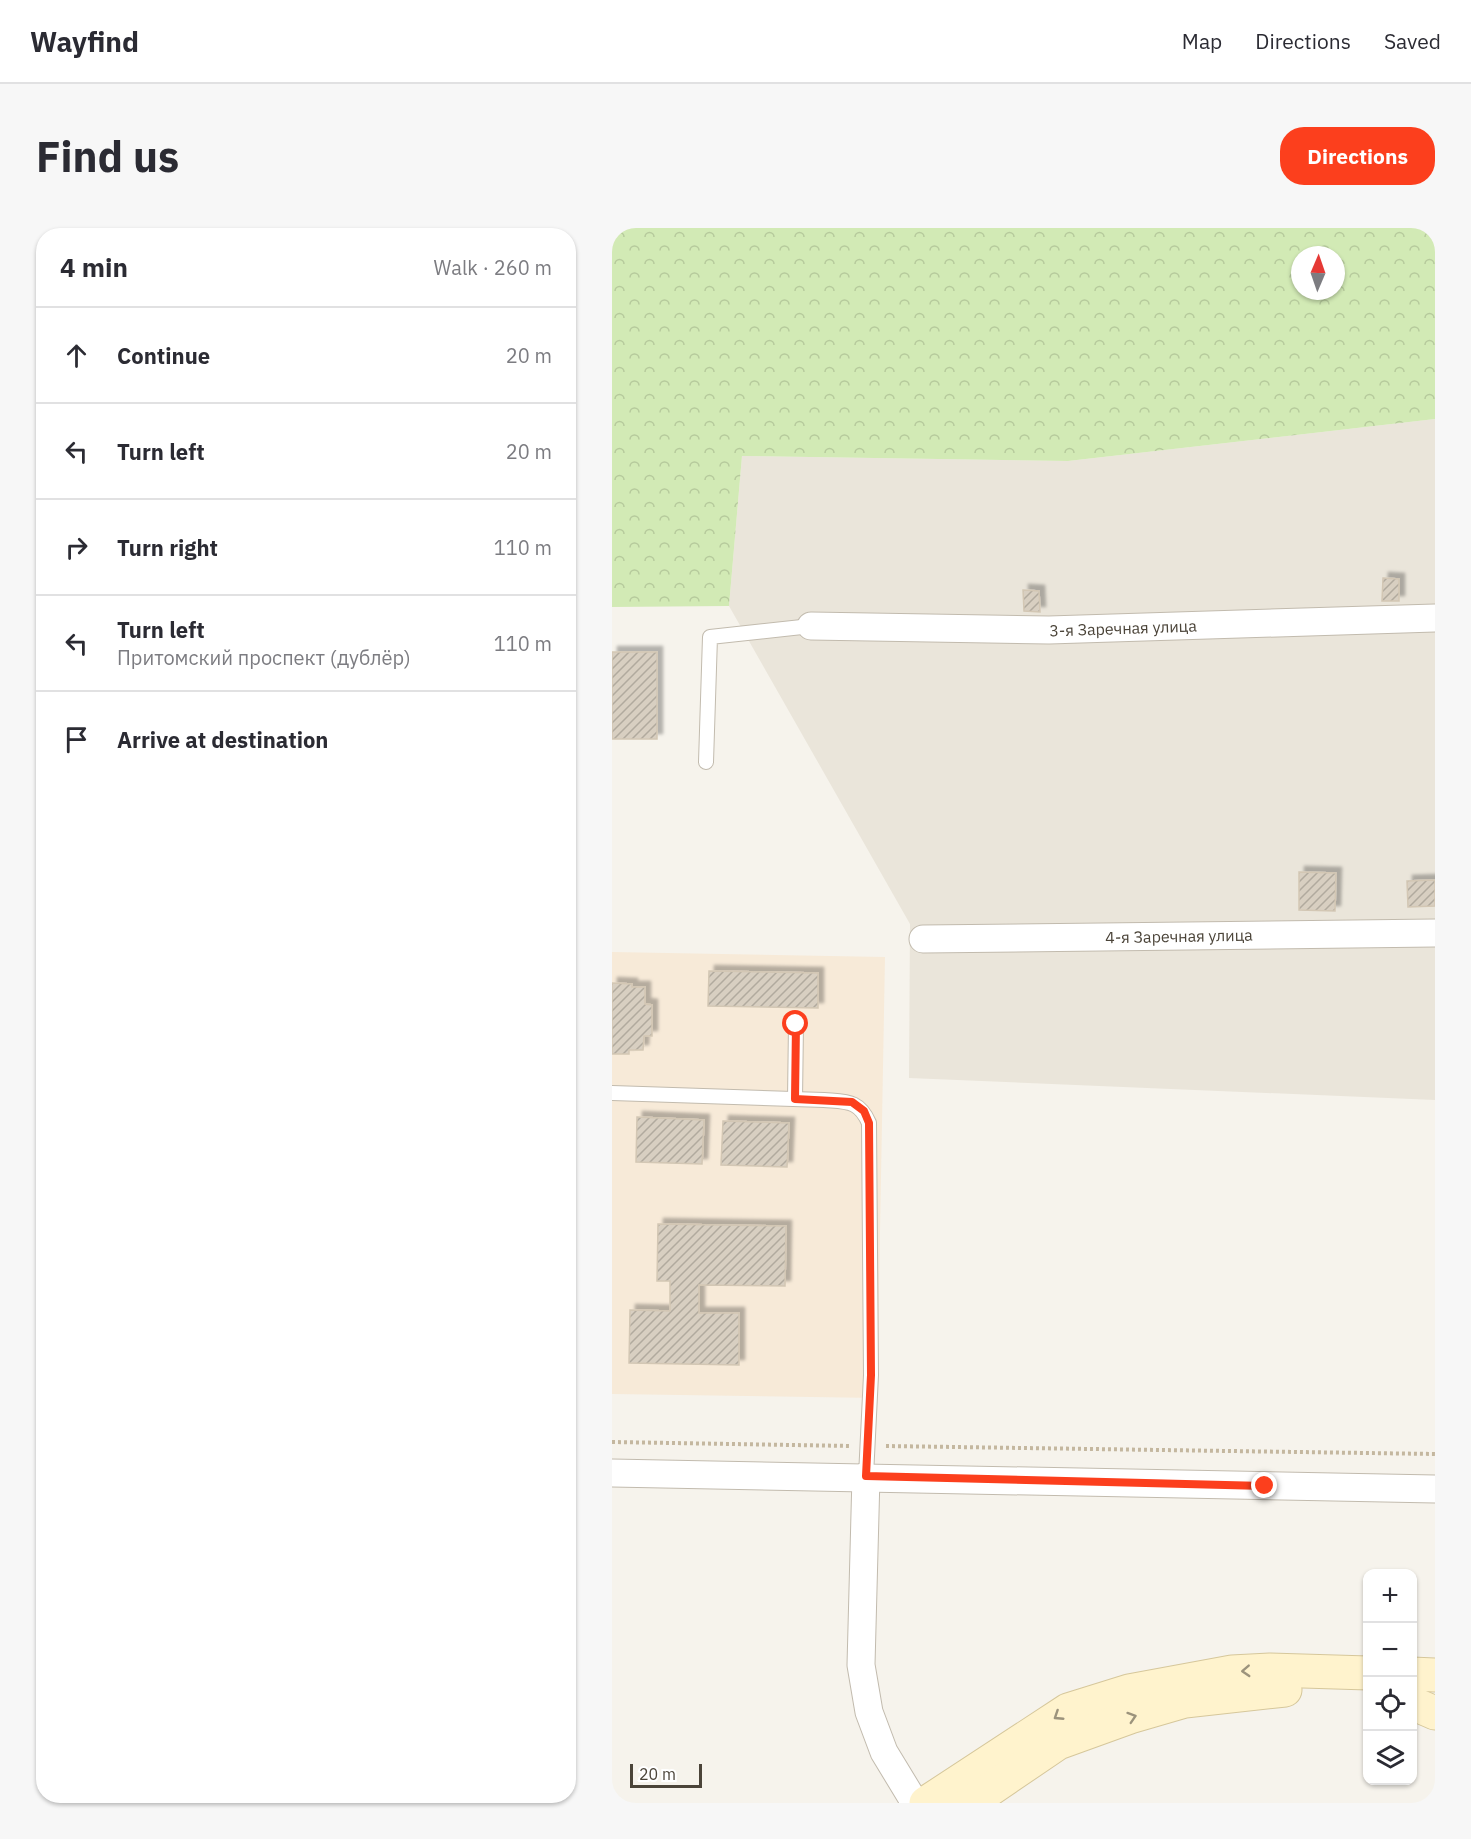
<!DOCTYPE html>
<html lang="en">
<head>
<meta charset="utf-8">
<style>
  body { margin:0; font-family:"IBM Plex Sans",sans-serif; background:#f7f7f7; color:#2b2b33 }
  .controls { position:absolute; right:18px; bottom:18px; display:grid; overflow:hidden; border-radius:12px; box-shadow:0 2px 4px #0004 }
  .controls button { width:54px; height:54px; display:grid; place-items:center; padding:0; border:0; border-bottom:2px solid #e1e1e2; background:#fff; color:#2b2b33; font:30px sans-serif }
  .compass { position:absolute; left:679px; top:18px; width:54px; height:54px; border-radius:50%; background:#fff; box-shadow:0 2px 4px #0004; rotate:2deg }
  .scale { position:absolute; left:18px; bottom:15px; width:72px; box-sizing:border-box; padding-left:6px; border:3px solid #4b4439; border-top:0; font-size:16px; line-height:21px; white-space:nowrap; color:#4b4439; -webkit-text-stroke:4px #fff; paint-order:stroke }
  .stop { position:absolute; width:18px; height:18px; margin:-14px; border:4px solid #fc3f1d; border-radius:50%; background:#fff }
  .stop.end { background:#fc3f1d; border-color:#fff; box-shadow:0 2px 6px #0008 }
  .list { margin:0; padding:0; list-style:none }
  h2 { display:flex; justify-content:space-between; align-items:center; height:78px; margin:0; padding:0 24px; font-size:26px }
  h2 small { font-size:20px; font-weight:400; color:#7c7c81 }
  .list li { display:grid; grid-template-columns:39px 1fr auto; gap:18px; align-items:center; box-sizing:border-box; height:96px; padding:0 24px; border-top:2px solid #e1e1e2 }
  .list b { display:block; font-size:22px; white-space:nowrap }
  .list p { margin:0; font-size:20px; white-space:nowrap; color:#7c7c81 }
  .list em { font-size:20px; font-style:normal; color:#7c7c81 }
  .icon { flex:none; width:33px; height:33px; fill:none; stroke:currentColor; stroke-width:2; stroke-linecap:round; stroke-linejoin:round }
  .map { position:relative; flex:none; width:823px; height:1575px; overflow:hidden; border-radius:24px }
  header { display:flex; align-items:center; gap:36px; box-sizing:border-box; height:84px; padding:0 30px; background:#fff; border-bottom:2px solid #e1e1e2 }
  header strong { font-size:28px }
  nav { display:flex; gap:33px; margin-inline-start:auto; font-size:21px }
  .intro { display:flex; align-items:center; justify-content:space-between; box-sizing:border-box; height:144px; padding:0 36px }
  h1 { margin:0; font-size:42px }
  .button { padding:15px 27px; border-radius:24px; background:#fc3f1d; color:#fff; font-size:21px; font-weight:700 }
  main { display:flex; gap:36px; padding:0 36px }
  aside { flex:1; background:#fff; border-radius:24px; box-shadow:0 2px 4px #0004 }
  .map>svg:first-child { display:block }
</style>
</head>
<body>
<header>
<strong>Wayfind</strong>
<nav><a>Map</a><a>Directions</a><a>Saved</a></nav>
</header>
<div class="intro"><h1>Find us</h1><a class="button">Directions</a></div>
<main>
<aside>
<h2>4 min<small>Walk · 260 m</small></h2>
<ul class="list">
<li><svg class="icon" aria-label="ahead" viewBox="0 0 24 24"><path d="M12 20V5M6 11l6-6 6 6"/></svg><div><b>Continue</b></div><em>20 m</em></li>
<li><svg class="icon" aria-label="left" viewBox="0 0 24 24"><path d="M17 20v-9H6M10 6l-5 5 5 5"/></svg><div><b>Turn left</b></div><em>20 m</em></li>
<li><svg class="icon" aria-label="right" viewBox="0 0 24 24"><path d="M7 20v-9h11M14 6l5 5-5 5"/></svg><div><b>Turn right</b></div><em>110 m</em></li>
<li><svg class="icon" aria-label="left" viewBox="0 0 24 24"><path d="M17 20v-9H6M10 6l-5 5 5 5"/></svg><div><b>Turn left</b><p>Притомский проспект (дублёр)</p></div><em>110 m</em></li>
<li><svg class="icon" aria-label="arrive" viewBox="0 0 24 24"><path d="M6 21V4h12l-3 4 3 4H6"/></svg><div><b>Arrive at destination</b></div></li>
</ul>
</aside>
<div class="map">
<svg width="823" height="1575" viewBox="0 0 823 1575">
  <defs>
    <pattern id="forest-crowns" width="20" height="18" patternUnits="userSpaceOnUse" patternTransform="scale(1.5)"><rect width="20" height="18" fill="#d2eab5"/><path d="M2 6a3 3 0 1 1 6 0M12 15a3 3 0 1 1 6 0" fill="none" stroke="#b6ca9c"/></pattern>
    <pattern id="building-hatch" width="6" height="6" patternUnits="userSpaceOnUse" patternTransform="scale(1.5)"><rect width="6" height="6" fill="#d8cfc1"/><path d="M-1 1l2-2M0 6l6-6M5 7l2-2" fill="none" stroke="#b1aa9e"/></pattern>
    <filter id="shadow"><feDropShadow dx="5.5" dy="-5.5" stdDeviation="1.5" flood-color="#0004"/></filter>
  </defs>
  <rect width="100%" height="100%" fill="#f6f3ec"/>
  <!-- residential -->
  <polygon fill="#eae5da" points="823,191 823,872 297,850 298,696 117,378 130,228 456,233"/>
  <!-- commercial -->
  <polygon fill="#f7ead8" points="0,724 273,729 265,1170 0,1166"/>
  <!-- forest -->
  <path fill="url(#forest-crowns)" fill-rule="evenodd" d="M0,0H823V191L456,233L130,228L117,378L0,379ZM688,27H724V63H688Z"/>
  <!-- building -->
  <g fill="url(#building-hatch)" stroke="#d3c7b4" stroke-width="1.5" filter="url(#shadow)">
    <polygon points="771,350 787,351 787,373 770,373"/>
    <polygon points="411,362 427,363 428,384 412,383"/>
    <rect x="0" y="424" width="45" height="87"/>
    <polygon points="687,644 724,645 723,683 687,682"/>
    <polygon points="823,652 823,678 796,679 795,653"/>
    <polygon points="97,743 206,745 206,780 96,778"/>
    <polygon points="0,755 20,756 20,759 33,759 33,776 40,777 40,808 32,808 31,822 17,822 17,826 0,826"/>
    <polygon points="25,889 92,892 90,936 24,934"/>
    <polygon points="111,893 177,895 175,939 109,937"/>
    <polygon points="46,996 174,998 173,1058 87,1057 87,1085 127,1085 127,1137 17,1135 18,1082 58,1083 58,1053 45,1053"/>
  </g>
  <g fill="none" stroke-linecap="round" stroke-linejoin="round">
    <defs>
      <g id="service">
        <polyline points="94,534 98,409 199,398"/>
        <path d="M0,865L212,872C235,874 247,872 257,895L259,1147L254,1248"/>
        <polyline points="183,871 184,796"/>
      </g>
      <g id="minor">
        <polyline points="199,398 437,402 823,390"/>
        <polyline points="311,711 823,705"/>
        <polyline points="0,1245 823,1261"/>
        <polyline points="254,1248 249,1437 257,1484 272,1524 303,1575"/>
      </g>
      <g id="secondary">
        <polyline points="800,1446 823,1447"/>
        <polyline points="800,1475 823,1485"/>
        <polyline points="314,1575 456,1482 517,1463 620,1444 658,1442 756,1445"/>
        <polyline points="358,1575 446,1515 518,1489 573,1473 673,1462"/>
      </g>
    </defs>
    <!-- service casing -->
    <use href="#service" stroke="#c2bbae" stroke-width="16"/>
    <!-- minor casing -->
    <use href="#minor" stroke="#c2bbae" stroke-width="29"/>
    <!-- secondary casing -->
    <use href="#secondary" stroke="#d6c79b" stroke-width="35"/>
    <!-- path -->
    <g stroke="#c4b79f" stroke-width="4" stroke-dasharray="3 3" stroke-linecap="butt">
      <polyline points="0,1214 239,1218"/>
      <polyline points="274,1218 823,1226"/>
    </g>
    <!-- service -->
    <use href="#service" stroke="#fff" stroke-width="14"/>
    <!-- minor -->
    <use href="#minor" stroke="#fff" stroke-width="27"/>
    <!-- secondary -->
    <use href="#secondary" stroke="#fff3cd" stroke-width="33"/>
  </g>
  <!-- one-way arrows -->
  <defs><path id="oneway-chevron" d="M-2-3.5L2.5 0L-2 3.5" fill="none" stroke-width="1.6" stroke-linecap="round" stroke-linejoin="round" transform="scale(1.5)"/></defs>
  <g stroke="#9c937c">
    <use href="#oneway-chevron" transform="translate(634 1443) rotate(177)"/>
    <use href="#oneway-chevron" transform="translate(446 1488) rotate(147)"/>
    <use href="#oneway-chevron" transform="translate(520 1489) rotate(-18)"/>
  </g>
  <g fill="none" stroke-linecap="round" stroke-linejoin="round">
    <!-- route -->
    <polyline stroke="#fc3f1d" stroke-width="8" points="184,796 183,871 240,874 252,883 257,895 259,1147 254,1248 653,1258"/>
  </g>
  <g text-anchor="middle" stroke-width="4.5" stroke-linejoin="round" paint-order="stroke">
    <!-- street labels -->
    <g font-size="16" fill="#4b4439" stroke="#fff">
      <text transform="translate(511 400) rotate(-2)" y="6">3-я Заречная улица</text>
      <text transform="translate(567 708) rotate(-1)" y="6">4-я Заречная улица</text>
    </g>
  </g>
</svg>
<div class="controls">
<button>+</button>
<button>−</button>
<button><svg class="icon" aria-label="locate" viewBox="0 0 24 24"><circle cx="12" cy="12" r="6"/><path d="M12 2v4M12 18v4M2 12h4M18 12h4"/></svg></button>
<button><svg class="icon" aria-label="layers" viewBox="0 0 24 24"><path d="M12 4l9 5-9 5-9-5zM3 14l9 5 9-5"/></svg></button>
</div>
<svg class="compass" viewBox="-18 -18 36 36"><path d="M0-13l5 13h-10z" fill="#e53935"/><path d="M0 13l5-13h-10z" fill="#7c7c81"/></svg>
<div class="scale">20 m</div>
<div class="stop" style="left:184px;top:796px"></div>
<div class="stop end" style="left:653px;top:1258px"></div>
</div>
</main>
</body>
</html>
